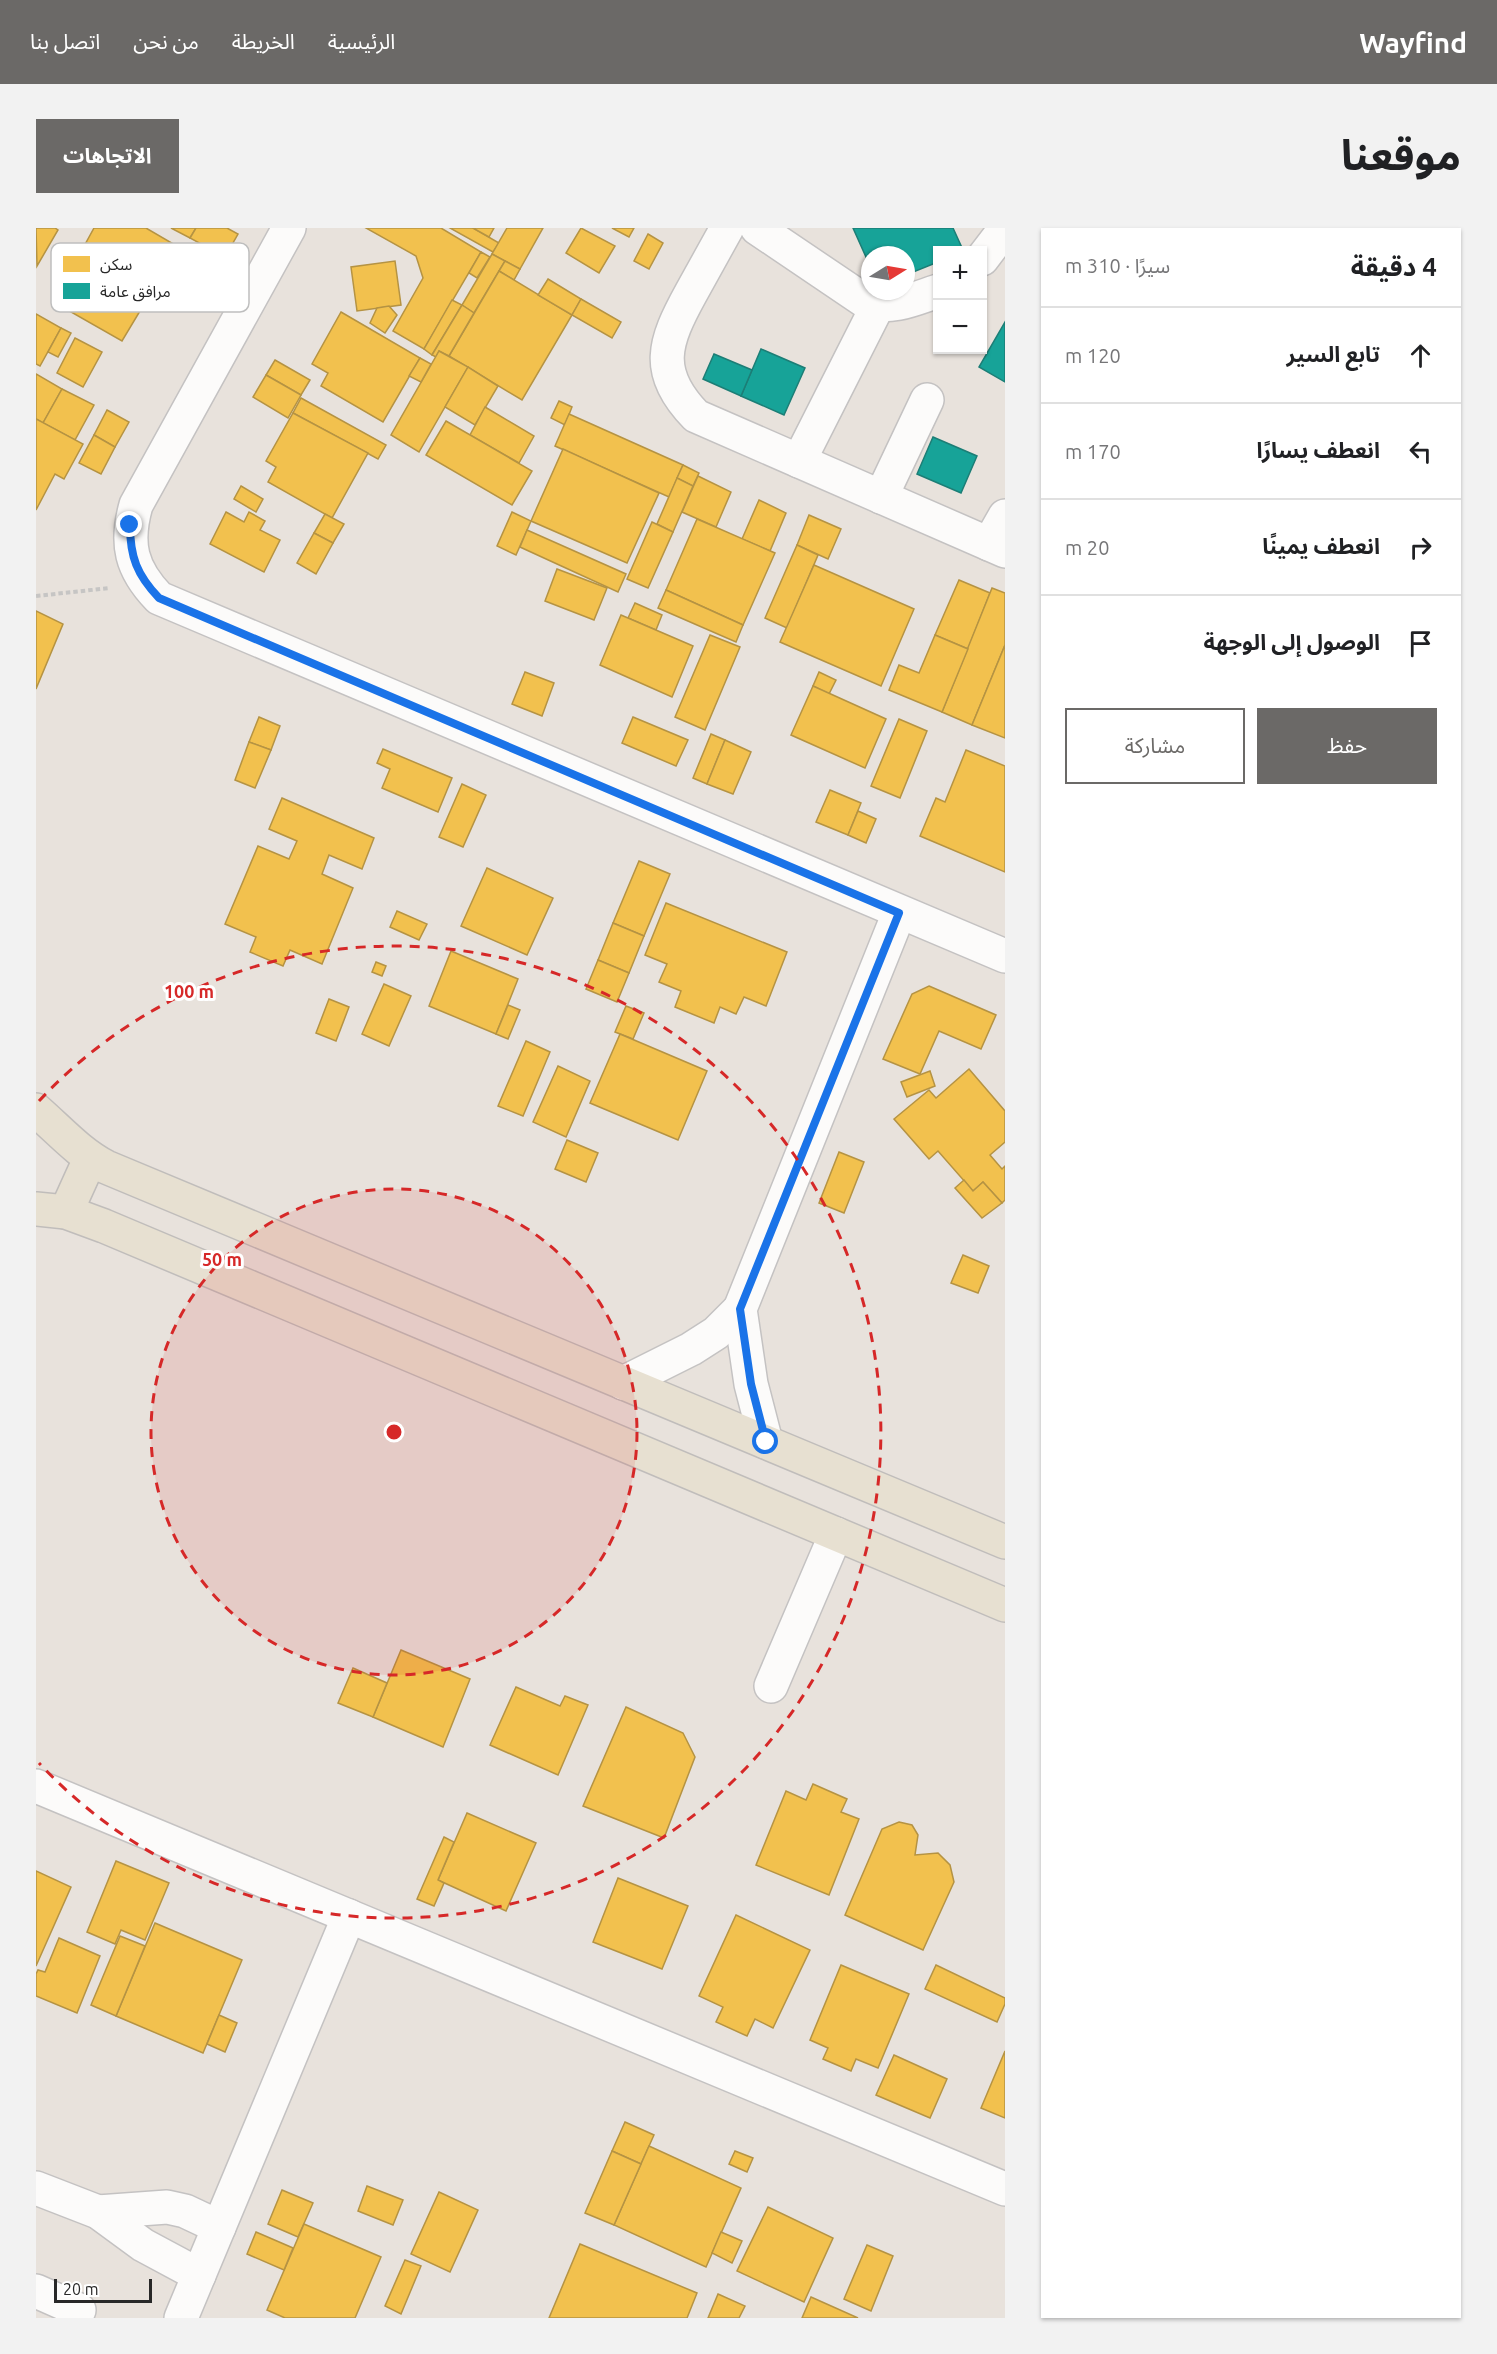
<!DOCTYPE html>
<html lang="ar">
<head>
<meta charset="utf-8">
<style>
  body { margin:0; font-family:Ubuntu,"Noto Sans Arabic",sans-serif; background:#f2f2f2; color:#202124; direction:rtl }
  .controls { position:absolute; right:18px; top:18px; display:grid; overflow:hidden; border-radius:0px; box-shadow:0 2px 4px #0004 }
  .controls button { width:54px; height:54px; display:grid; place-items:center; padding:0; border:0; border-bottom:2px solid #e0e0e0; background:#fff; color:#202124; font:30px sans-serif }
  .compass { position:absolute; left:825px; top:18px; width:54px; height:54px; border-radius:50%; background:#fff; box-shadow:0 2px 4px #0004; rotate:79deg }
  .scale { position:absolute; left:18px; bottom:15px; width:98px; box-sizing:border-box; padding-left:6px; border:3px solid #282828; border-top:0; font-size:16px; line-height:21px; white-space:nowrap; color:#282828; -webkit-text-stroke:4px #fff; paint-order:stroke }
  .stop { position:absolute; width:18px; height:18px; margin:-14px; border:4px solid #1a73e8; border-radius:50%; background:#fff }
  .stop.end { background:#1a73e8; border-color:#fff; box-shadow:0 2px 6px #0008 }
  .list { margin:0; padding:0; list-style:none }
  h2 { display:flex; justify-content:space-between; align-items:center; height:78px; margin:0; padding:0 24px; font-size:26px }
  h2 small { font-size:20px; font-weight:400; color:#757577 }
  .list li { display:grid; grid-template-columns:39px 1fr auto; gap:18px; align-items:center; box-sizing:border-box; height:96px; padding:0 24px; border-top:2px solid #e0e0e0 }
  .list b { display:block; font-size:22px; white-space:nowrap }
  .list em { font-size:20px; font-style:normal; color:#757577 }
  .actions { display:flex; gap:12px; padding:18px 24px }
  .actions a { flex:1; padding:14px 0; border:2px solid #6b6967; border-radius:0px; text-align:center; font-size:21px; color:#6b6967 }
  .actions .main { background:#6b6967; color:#fff }
  .icon { flex:none; width:33px; height:33px; fill:none; stroke:currentColor; stroke-width:2; stroke-linecap:round; stroke-linejoin:round }
  .map { position:relative; flex:none; width:969px; height:2090px; overflow:hidden; direction:ltr; border-radius:0px }
  header { display:flex; align-items:center; gap:36px; box-sizing:border-box; height:84px; padding:0 30px; background:#6b6967; color:#fff }
  header strong { font-size:28px }
  nav { display:flex; gap:33px; margin-inline-start:auto; font-size:21px }
  .intro { display:flex; align-items:center; justify-content:space-between; box-sizing:border-box; height:144px; padding:0 36px }
  h1 { margin:0; font-size:42px }
  .button { padding:15px 27px; border-radius:0px; background:#6b6967; color:#fff; font-size:21px; font-weight:700 }
  main { display:flex; gap:36px; padding:0 36px }
  aside { flex:1; background:#fff; border-radius:0px; box-shadow:0 2px 4px #0004 }
  .map>svg:first-child { display:block }
</style>
</head>
<body>
<header>
<strong>Wayfind</strong>
<nav><a>الرئيسية</a><a>الخريطة</a><a>من نحن</a><a>اتصل بنا</a></nav>
</header>
<div class="intro"><h1>موقعنا</h1><a class="button">الاتجاهات</a></div>
<main>
<aside>
<h2>4 دقيقة<small>سيرًا · 310 m</small></h2>
<ul class="list">
<li><svg class="icon" aria-label="ahead" viewBox="0 0 24 24"><path d="M12 20V5M6 11l6-6 6 6"/></svg><div><b>تابع السير</b></div><em>120 m</em></li>
<li><svg class="icon" aria-label="left" viewBox="0 0 24 24"><path d="M17 20v-9H6M10 6l-5 5 5 5"/></svg><div><b>انعطف يسارًا</b></div><em>170 m</em></li>
<li><svg class="icon" aria-label="right" viewBox="0 0 24 24"><path d="M7 20v-9h11M14 6l5 5-5 5"/></svg><div><b>انعطف يمينًا</b></div><em>20 m</em></li>
<li><svg class="icon" aria-label="arrive" viewBox="0 0 24 24"><path d="M6 21V4h12l-3 4 3 4H6"/></svg><div><b>الوصول إلى الوجهة</b></div></li>
</ul>
<div class="actions"><a class="main">حفظ</a><a>مشاركة</a></div>
</aside>
<div class="map">
<svg width="969" height="2090" viewBox="0 0 969 2090">
  <rect width="100%" height="100%" fill="#e8e2dc"/>
  <!-- homes -->
  <g fill="#f2c14e" stroke="#b59343" stroke-width="1.5">
    <polygon points="0,0 19,0 22,2 1,38"/>
    <polygon points="58,0 110,0 146,21 115,75 41,31"/>
    <polygon points="135,0 160,0 154,10"/>
    <polygon points="160,0 191,0 202,6 189,29 154,10"/>
    <polygon points="330,0 405,0 445,24 388,121 357,103 387,50 380,28"/>
    <polygon points="414,0 437,0 463,15 457,24"/>
    <polygon points="437,0 458,0 453,9"/>
    <polygon points="471,0 507,0 484,41 456,26"/>
    <polygon points="545,0 579,18 563,45 530,25"/>
    <polygon points="576,0 598,0 593,9"/>
    <polygon points="612,6 627,15 613,41 598,33"/>
    <polygon points="445,24 454,29 441,50 433,45"/>
    <polygon points="456,26 469,33 438,85 426,77"/>
    <polygon points="359,33 365,77 321,83 315,39"/>
    <polygon points="469,33 484,41 478,52 463,43"/>
    <polygon points="463,43 536,87 486,172 413,128"/>
    <polygon points="65,46 82,56 75,67 104,83 86,113 28,80 45,49 58,57"/>
    <polygon points="512,51 545,71 536,87 502,67"/>
    <polygon points="545,71 585,94 576,110 536,87"/>
    <polygon points="416,72 426,77 396,127 388,121"/>
    <polygon points="426,77 438,85 413,128 403,123 400,129 396,127"/>
    <polygon points="353,78 361,87 349,105 334,95 341,80"/>
    <polygon points="305,84 384,130 347,194 285,158 292,145 276,136"/>
    <polygon points="0,86 25,100 4,138 0,136"/>
    <polygon points="25,100 35,105 22,129 12,124"/>
    <polygon points="39,110 66,124 47,159 21,145"/>
    <polygon points="403,123 432,139 383,224 355,207"/>
    <polygon points="384,130 395,136 385,154 373,148"/>
    <polygon points="239,132 274,152 265,167 230,147"/>
    <polygon points="432,139 462,158 439,197 409,179"/>
    <polygon points="0,146 26,161 7,195 0,191"/>
    <polygon points="230,147 265,167 252,190 217,169"/>
    <polygon points="26,161 58,177 39,212 7,195"/>
    <polygon points="265,170 350,217 342,231 257,185"/>
    <polygon points="523,173 536,179 529,197 515,190"/>
    <polygon points="449,179 498,208 483,235 434,207"/>
    <polygon points="71,182 93,194 79,219 58,207"/>
    <polygon points="257,185 332,225 296,290 232,254 240,239 230,233"/>
    <polygon points="533,186 647,237 633,269 519,218"/>
    <polygon points="0,191 47,216 28,251 19,246 0,282"/>
    <polygon points="410,193 496,243 476,277 390,227"/>
    <polygon points="58,207 79,219 65,246 43,235"/>
    <polygon points="527,221 623,265 591,335 495,293"/>
    <polygon points="647,237 663,245 657,258 641,250"/>
    <polygon points="662,248 695,264 680,299 646,284"/>
    <polygon points="641,250 657,258 637,304 621,296"/>
    <polygon points="205,258 227,271 220,284 198,271"/>
    <polygon points="723,272 750,285 734,323 706,311"/>
    <polygon points="190,284 208,294 213,284 229,293 224,302 244,312 228,344 174,316"/>
    <polygon points="476,284 495,293 480,327 461,318"/>
    <polygon points="289,286 308,296 297,315 278,305"/>
    <polygon points="773,287 805,301 792,331 761,317"/>
    <polygon points="661,291 739,325 707,397 630,362"/>
    <polygon points="616,294 637,304 612,360 591,351"/>
    <polygon points="491,302 590,346 582,364 484,319"/>
    <polygon points="278,305 297,315 280,346 261,335"/>
    <polygon points="761,317 782,327 751,400 729,390"/>
    <polygon points="778,337 878,381 845,458 744,414"/>
    <polygon points="521,341 571,360 558,392 509,373"/>
    <polygon points="923,352 954,365 932,421 899,407"/>
    <polygon points="956,360 969,365 969,417 936,497 906,484"/>
    <polygon points="630,362 707,397 700,414 622,380"/>
    <polygon points="599,375 626,387 620,402 592,390"/>
    <polygon points="0,383 27,396 0,461"/>
    <polygon points="585,387 657,418 636,469 564,437"/>
    <polygon points="674,407 704,419 669,502 639,489"/>
    <polygon points="899,407 932,421 906,484 853,462 863,437 883,445"/>
    <polygon points="969,417 969,510 936,497"/>
    <polygon points="489,444 518,455 506,488 476,476"/>
    <polygon points="783,444 800,452 793,466 777,458"/>
    <polygon points="777,458 850,491 829,540 755,507"/>
    <polygon points="223,489 244,498 235,522 213,514"/>
    <polygon points="597,489 652,512 640,538 586,515"/>
    <polygon points="863,491 891,503 864,570 835,558"/>
    <polygon points="675,506 689,512 671,556 657,550"/>
    <polygon points="689,512 715,524 697,566 671,556"/>
    <polygon points="213,514 235,522 219,560 199,552"/>
    <polygon points="347,521 416,550 402,584 346,560 354,541 341,535"/>
    <polygon points="930,522 969,538 969,644 884,608 900,570 909,574"/>
    <polygon points="426,556 450,567 427,619 403,609"/>
    <polygon points="794,562 825,575 812,607 780,594"/>
    <polygon points="246,570 338,610 326,641 293,627 286,646 317,660 286,736 254,722 247,738 214,724 220,709 189,696 222,618 253,631 261,613 233,601"/>
    <polygon points="822,583 840,591 830,615 812,607"/>
    <polygon points="603,633 634,646 608,708 577,695"/>
    <polygon points="451,640 517,670 491,727 425,698"/>
    <polygon points="630,675 751,724 730,778 708,769 700,786 684,779 678,795 639,779 645,763 623,754 631,736 609,727"/>
    <polygon points="361,683 391,696 383,712 354,699"/>
    <polygon points="577,695 608,708 593,745 562,732"/>
    <polygon points="415,723 482,751 460,806 393,778"/>
    <polygon points="562,732 593,745 581,774 550,761"/>
    <polygon points="340,734 350,738 346,748 336,744"/>
    <polygon points="348,756 375,768 353,818 326,806"/>
    <polygon points="893,758 960,787 945,821 903,803 884,846 847,831 876,766"/>
    <polygon points="293,771 313,779 300,813 280,805"/>
    <polygon points="472,777 484,782 472,811 460,806"/>
    <polygon points="590,778 608,785 597,811 579,804"/>
    <polygon points="584,806 671,843 642,912 554,875"/>
    <polygon points="490,813 514,824 487,888 462,878"/>
    <polygon points="522,838 554,853 530,909 497,894"/>
    <polygon points="933,841 969,883 969,914 954,927 966,941 969,938 969,972 966,975 947,954 937,963 902,923 893,931 858,891 893,862 900,870"/>
    <polygon points="894,843 899,858 871,869 865,854"/>
    <polygon points="531,912 562,925 550,954 519,941"/>
    <polygon points="803,924 828,934 808,985 783,975"/>
    <polygon points="928,952 937,963 947,954 966,975 946,990 919,960"/>
    <polygon points="927,1027 953,1038 942,1065 915,1055"/>
    <polygon points="365,1422 434,1451 407,1519 337,1489"/>
    <polygon points="317,1440 351,1455 337,1489 302,1475"/>
    <polygon points="480,1459 524,1478 529,1468 552,1477 522,1547 454,1517"/>
    <polygon points="590,1479 647,1505 659,1529 628,1610 547,1578"/>
    <polygon points="777,1556 811,1571 805,1584 823,1591 793,1667 720,1637 750,1563 770,1572"/>
    <polygon points="431,1585 500,1615 470,1683 402,1652"/>
    <polygon points="863,1594 876,1597 882,1607 879,1627 902,1625 914,1637 918,1654 887,1722 809,1687 846,1601"/>
    <polygon points="408,1609 418,1614 402,1652 408,1655 398,1678 381,1671"/>
    <polygon points="80,1633 133,1655 109,1712 85,1702 79,1716 51,1704"/>
    <polygon points="0,1643 35,1659 0,1738"/>
    <polygon points="582,1650 652,1678 626,1741 557,1714"/>
    <polygon points="700,1687 774,1722 737,1800 719,1791 711,1808 680,1794 687,1779 663,1768"/>
    <polygon points="119,1695 206,1732 167,1825 80,1788"/>
    <polygon points="84,1708 109,1718 80,1788 55,1777"/>
    <polygon points="23,1710 64,1728 41,1785 0,1768 0,1746 2,1742 9,1744"/>
    <polygon points="805,1737 873,1766 842,1840 820,1831 815,1843 787,1831 792,1820 774,1812"/>
    <polygon points="900,1737 969,1770 969,1776 961,1794 889,1761"/>
    <polygon points="183,1787 201,1795 189,1824 171,1816"/>
    <polygon points="969,1823 969,1890 945,1880"/>
    <polygon points="858,1827 911,1851 894,1890 840,1867"/>
    <polygon points="589,1894 618,1907 605,1936 576,1923"/>
    <polygon points="613,1918 705,1960 670,2039 578,1997"/>
    <polygon points="576,1923 605,1936 578,1997 549,1985"/>
    <polygon points="699,1923 717,1930 711,1944 693,1936"/>
    <polygon points="331,1958 367,1972 357,1997 322,1983"/>
    <polygon points="246,1962 277,1975 262,2009 232,1996"/>
    <polygon points="403,1964 442,1982 414,2044 375,2026"/>
    <polygon points="732,1979 797,2010 768,2074 701,2043"/>
    <polygon points="268,1996 345,2029 319,2090 249,2090 231,2082"/>
    <polygon points="220,2004 257,2020 248,2042 211,2026"/>
    <polygon points="685,2004 706,2013 696,2035 676,2025"/>
    <polygon points="544,2016 661,2065 651,2090 513,2090"/>
    <polygon points="831,2017 857,2028 835,2083 808,2071"/>
    <polygon points="369,2032 385,2038 365,2086 349,2078"/>
    <polygon points="682,2066 709,2078 703,2090 672,2090"/>
    <polygon points="775,2069 822,2090 766,2090"/>
  </g>
  <!-- public -->
  <g fill="#17a398" stroke="#1c7e76" stroke-width="1.5">
    <polygon points="817,0 917,0 927,22 902,22 902,34 870,47 870,27 834,27 834,38"/>
    <polygon points="969,94 969,154 943,139"/>
    <polygon points="725,121 769,140 748,187 705,168"/>
    <polygon points="678,126 716,142 705,168 667,151"/>
    <polygon points="897,209 941,228 925,265 881,246"/>
  </g>
  <g fill="none" stroke-linecap="round" stroke-linejoin="round">
    <defs>
      <g id="minor">
        <path d="M253,0L100,277C89,316 95,341 123,370L969,728"/>
        <path d="M691,0C679,22 667,43 655,65C628,114 617,144 660,188L969,323"/>
        <path d="M721,0L832,75C857,81 878,71 902,63"/>
        <polyline points="946,31 969,1"/>
        <polyline points="763,233 842,77"/>
        <polyline points="845,269 891,172"/>
        <polyline points="953,316 969,288"/>
        <polyline points="587,1155 655,1121 680,1105 704,1081"/>
        <polyline points="730,1214 715,1156 704,1081 863,685"/>
        <polyline points="735,1458 800,1306"/>
        <polyline points="0,1558 969,1961"/>
        <polyline points="0,1960 62,1984 107,2017 163,2047"/>
        <polyline points="62,1984 131,1979 149,1983 183,1999"/>
        <polyline points="0,2063 43,2082"/>
        <polyline points="145,2090 313,1688"/>
      </g>
      <g id="major">
        <path d="M0,882C23,902 43,925 70,939L969,1314"/>
        <polyline points="0,981 30,984 68,998 969,1377"/>
        <polyline points="30,984 54,931"/>
      </g>
    </defs>
    <!-- minor casing -->
    <use href="#minor" stroke="#c4c2c2" stroke-width="36"/>
    <!-- major casing -->
    <use href="#major" stroke="#c0bdbb" stroke-width="36"/>
    <!-- path -->
    <polyline stroke="#c6c5c4" stroke-width="4" stroke-dasharray="4.5 3" stroke-linecap="butt" points="0,368 74,360"/>
    <!-- minor -->
    <use href="#minor" stroke="#fcfbfa" stroke-width="33"/>
    <!-- major -->
    <use href="#major" stroke="#e7e0d1" stroke-width="33"/>
  </g>
  <g fill="none" stroke-linecap="round" stroke-linejoin="round">
    <!-- route -->
    <path stroke="#1a73e8" stroke-width="8" d="M94,297C94,329 101,347 123,370L863,685L704,1081L715,1156L730,1214"/>
  </g>
  <!-- distance rings -->
  <circle cx="358" cy="1204" r="243" fill="#d62828" fill-opacity=".12"/>
  <g fill="none" stroke="#d62828" stroke-width="3" stroke-dasharray="10 8">
    <circle cx="358" cy="1204" r="243"/>
    <path d="M3 873A486 486 0 1 1 3 1535"/>
  </g>
  <!-- legend -->
  <rect x="15" y="15" width="198" height="69" rx="9" fill="#fff" stroke="#bebebe" stroke-width="1.5"/>
  <rect x="27" y="28" width="27" height="16" fill="#f2c14e"/>
  <rect x="27" y="55" width="27" height="16" fill="#17a398"/>
  <g font-size="16" fill="#282828">
    <text x="64" y="42">سكن</text>
    <text x="64" y="69">مرافق عامة</text>
  </g>
  <circle cx="358" cy="1204" r="9" fill="#d62828" stroke="#fff" stroke-width="3"/>
  <g font-size="18" text-anchor="middle" font-weight="bold" fill="#d62828" stroke="#fff" stroke-width="6" stroke-linejoin="round" paint-order="stroke">
    <text x="153" y="770">100 m</text>
    <text x="186" y="1038">50 m</text>
  </g>
</svg>
<div class="controls">
<button>+</button>
<button>−</button>
</div>
<svg class="compass" viewBox="-18 -18 36 36"><path d="M0-13l5 13h-10z" fill="#e53935"/><path d="M0 13l5-13h-10z" fill="#757577"/></svg>
<div class="scale">20 m</div>
<div class="stop" style="left:730px;top:1214px"></div>
<div class="stop end" style="left:94px;top:297px"></div>
</div>
</main>
</body>
</html>
